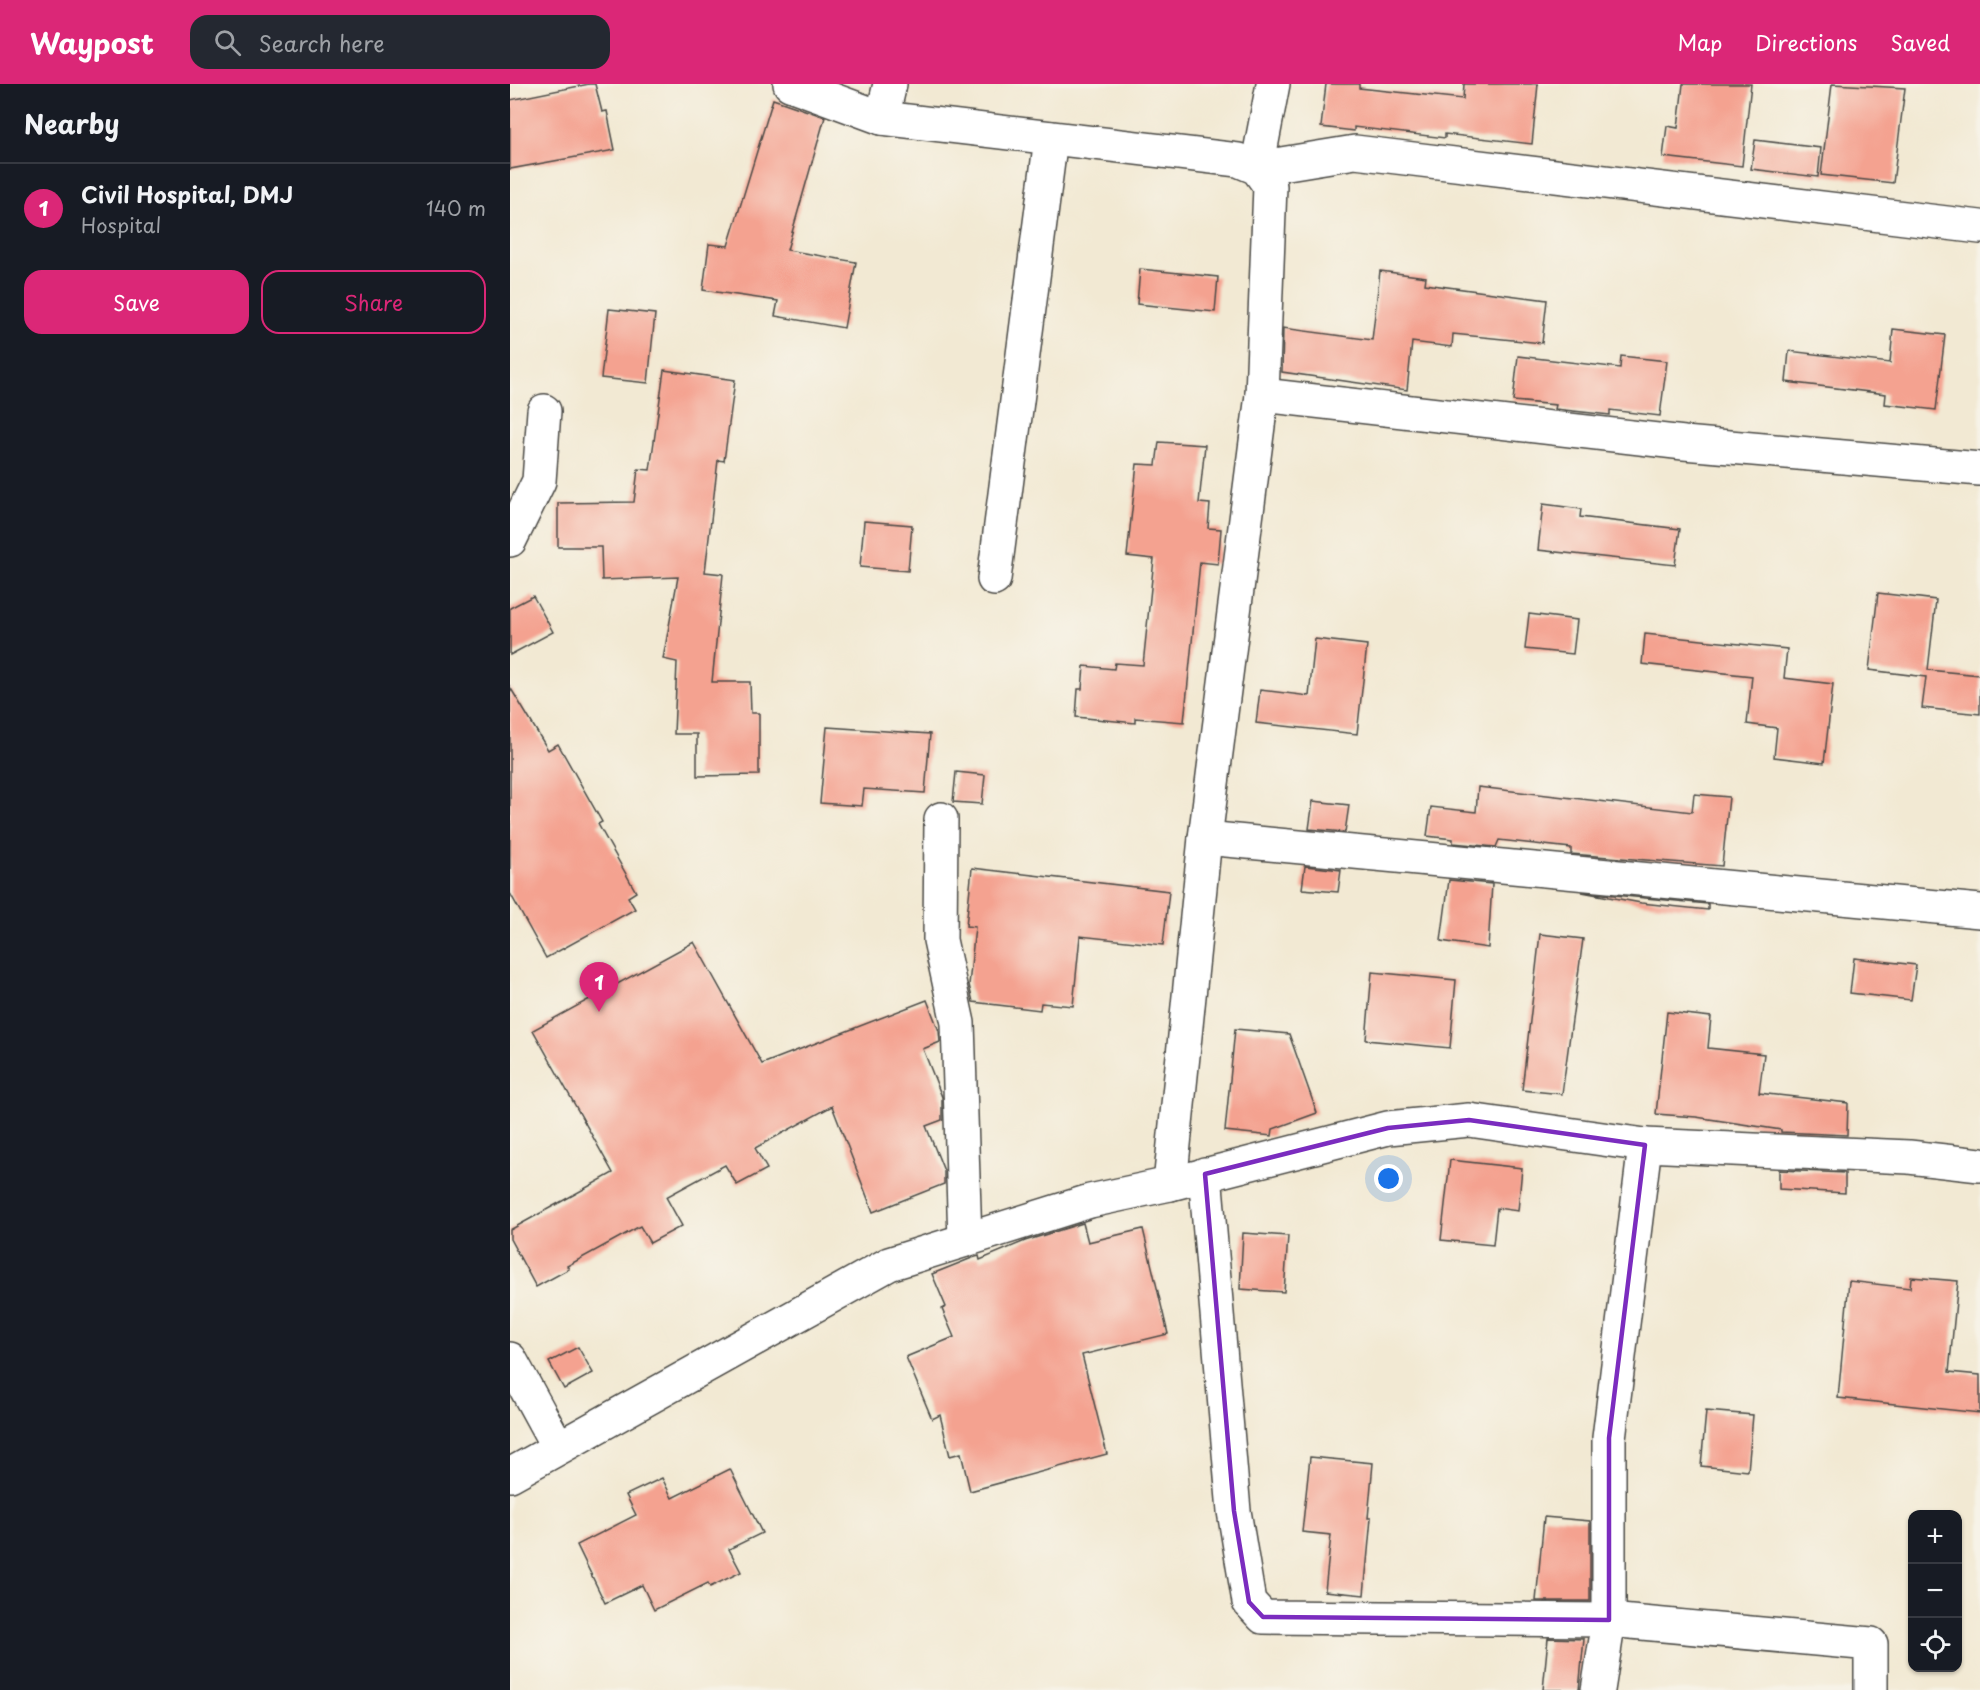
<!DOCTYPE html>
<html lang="en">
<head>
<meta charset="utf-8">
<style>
  body { margin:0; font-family:"Playpen Sans",sans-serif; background:#242831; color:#f1f3f6 }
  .controls { position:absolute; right:18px; bottom:18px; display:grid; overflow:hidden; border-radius:12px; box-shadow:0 2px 4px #0004 }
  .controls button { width:54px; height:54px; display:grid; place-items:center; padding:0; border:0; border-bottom:2px solid #363941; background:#171b24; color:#f1f3f6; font:30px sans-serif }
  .you { position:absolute; left:879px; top:1095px; width:21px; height:21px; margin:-15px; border:4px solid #fff; border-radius:50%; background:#1a73e8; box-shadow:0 0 0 9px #1a73e833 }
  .badge { display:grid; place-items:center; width:39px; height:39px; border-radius:50%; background:#db2777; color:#fff; font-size:20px; font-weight:700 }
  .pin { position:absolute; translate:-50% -50px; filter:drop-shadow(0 2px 3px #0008) }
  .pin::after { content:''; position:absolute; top:32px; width:21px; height:18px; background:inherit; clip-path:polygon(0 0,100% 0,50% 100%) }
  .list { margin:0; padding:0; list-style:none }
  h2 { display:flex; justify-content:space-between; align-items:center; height:78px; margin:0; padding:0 24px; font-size:26px }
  h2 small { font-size:20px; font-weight:400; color:#9ea1a6 }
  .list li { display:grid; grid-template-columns:39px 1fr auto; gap:18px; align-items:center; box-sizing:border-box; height:90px; padding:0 24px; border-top:2px solid #363941 }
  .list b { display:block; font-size:22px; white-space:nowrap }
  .list p { margin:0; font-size:20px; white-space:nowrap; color:#9ea1a6 }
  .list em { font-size:20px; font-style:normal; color:#9ea1a6 }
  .actions { display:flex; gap:12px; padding:18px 24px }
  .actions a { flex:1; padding:14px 0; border:2px solid #db2777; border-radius:18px; text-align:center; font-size:21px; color:#db2777 }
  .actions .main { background:#db2777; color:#fff }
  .icon { flex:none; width:33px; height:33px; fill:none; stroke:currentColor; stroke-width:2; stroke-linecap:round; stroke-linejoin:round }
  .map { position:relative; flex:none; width:1470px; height:1606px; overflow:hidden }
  header { display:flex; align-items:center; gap:36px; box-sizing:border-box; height:84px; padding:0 30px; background:#db2777; color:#fff }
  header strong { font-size:28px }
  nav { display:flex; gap:33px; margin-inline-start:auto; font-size:21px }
  .search { width:420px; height:54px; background:#242831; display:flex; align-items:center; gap:15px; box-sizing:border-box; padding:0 21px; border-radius:18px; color:#9ea1a6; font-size:22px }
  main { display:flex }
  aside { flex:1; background:#171b24 }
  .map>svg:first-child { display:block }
</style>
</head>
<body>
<header>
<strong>Waypost</strong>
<div class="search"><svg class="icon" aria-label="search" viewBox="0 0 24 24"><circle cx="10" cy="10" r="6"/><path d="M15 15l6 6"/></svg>Search here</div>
<nav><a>Map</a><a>Directions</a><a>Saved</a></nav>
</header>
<main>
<aside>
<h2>Nearby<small></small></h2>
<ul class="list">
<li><span class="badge">1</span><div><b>Civil Hospital, DMJ</b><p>Hospital</p></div><em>140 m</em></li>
</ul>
<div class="actions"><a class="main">Save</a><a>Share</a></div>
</aside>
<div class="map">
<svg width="1470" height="1606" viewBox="0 0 1470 1606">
  <rect width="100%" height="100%" fill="#f7f3e8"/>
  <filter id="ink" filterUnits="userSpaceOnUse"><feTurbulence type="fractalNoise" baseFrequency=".0167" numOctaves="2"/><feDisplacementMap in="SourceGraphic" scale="12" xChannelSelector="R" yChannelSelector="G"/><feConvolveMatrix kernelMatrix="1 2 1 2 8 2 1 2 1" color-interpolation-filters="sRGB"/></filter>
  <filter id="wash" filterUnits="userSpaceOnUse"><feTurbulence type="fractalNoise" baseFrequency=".008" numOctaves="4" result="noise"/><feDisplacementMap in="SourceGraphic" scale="24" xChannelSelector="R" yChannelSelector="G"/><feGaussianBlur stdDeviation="1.35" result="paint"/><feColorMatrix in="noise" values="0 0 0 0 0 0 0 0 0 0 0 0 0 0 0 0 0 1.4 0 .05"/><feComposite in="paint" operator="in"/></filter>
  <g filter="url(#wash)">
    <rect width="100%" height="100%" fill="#f2e9d3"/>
    <g id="blocks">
      <!-- building -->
      <g fill="#f4a290">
        <polygon points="79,0 85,0 92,28 97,27 105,66 0,85 0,16"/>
        <polygon points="816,0 849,0 849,4 953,15 954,0 1028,0 1022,60 935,50 935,54 844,43 844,47 811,43"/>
        <polygon points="1173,0 1241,0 1232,82 1153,73 1157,42 1168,44"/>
        <polygon points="1322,0 1395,4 1383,99 1311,91"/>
        <polygon points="263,15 315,33 277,166 346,178 334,244 265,232 268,217 193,206 199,160 218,162"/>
        <polygon points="1245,56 1311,64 1308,93 1241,85"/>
        <polygon points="630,185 708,193 705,228 627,220"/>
        <polygon points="870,187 916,193 915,200 1037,216 1032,259 943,250 942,263 902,258 897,306 772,288 773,244 862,256"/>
        <polygon points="99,225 145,230 138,299 91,294"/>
        <polygon points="1383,245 1435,251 1426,326 1375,320 1376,310 1276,298 1279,267 1380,279"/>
        <polygon points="1008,272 1110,284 1111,272 1157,277 1150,332 1100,326 1100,331 1045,325 1046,321 1003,317"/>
        <polygon points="154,286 225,296 214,377 208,376 195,488 213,490 202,598 240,598 241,629 249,629 249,691 187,692 187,650 164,650 167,578 153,575 168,493 92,496 91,463 48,463 48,419 124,418 128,385 140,386"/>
        <polygon points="649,358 695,361 689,419 700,420 698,444 711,445 708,480 690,478 674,638 625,634 625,639 566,633 568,605 572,605 574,582 604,585 605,579 633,581 644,475 617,472 627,380 646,381"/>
        <polygon points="1033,420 1071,425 1070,433 1170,445 1165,481 1028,466"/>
        <polygon points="354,437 402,441 398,487 350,483"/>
        <polygon points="1368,509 1426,516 1418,586 1470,591 1470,630 1412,624 1416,593 1359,586"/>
        <polygon points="23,512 43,548 0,571 0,524"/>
        <polygon points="1019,530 1067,536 1063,570 1015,565"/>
        <polygon points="1135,550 1277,565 1274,594 1323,600 1314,679 1264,673 1267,644 1237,640 1242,592 1132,580"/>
        <polygon points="805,555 857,561 847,650 746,639 750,606 799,612"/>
        <polygon points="0,603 38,666 48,660 92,738 88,740 126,808 118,813 125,825 36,874 0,809"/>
        <polygon points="317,643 420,650 415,709 354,705 352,722 310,719"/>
        <polygon points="446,688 475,691 472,720 443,718"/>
        <polygon points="968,703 1182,728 1184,710 1219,713 1212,782 1061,770 1061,764 989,756 986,763 943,759 943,755 917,752 921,723 966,728"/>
        <polygon points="803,717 839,721 835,748 799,745"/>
        <polygon points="795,782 831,786 828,808 792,805"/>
        <polygon points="462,784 659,807 653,861 570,852 563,922 531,919 530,926 463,918 459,901 465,843 456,842"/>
        <polygon points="939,796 982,800 978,864 931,857"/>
        <polygon points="1072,808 1198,820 1198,826 1131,819"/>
        <polygon points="1030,850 1073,855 1052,1010 1012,1006"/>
        <polygon points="184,858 252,980 417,916 429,947 430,958 413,965 432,1013 432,1036 416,1042 434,1087 434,1100 363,1128 322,1022 245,1064 257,1085 227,1101 215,1081 156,1113 172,1142 140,1159 130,1142 57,1182 59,1185 26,1203 0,1155 0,1146 103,1089 23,946"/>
        <polygon points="1344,874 1406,881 1401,916 1340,909"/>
        <polygon points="862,888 946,896 940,964 856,956"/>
        <polygon points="1157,928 1201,933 1198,964 1254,970 1249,1009 1338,1019 1337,1051 1271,1048 1271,1046 1186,1033 1146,1030"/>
        <polygon points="725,945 779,950 807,1029 763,1045 762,1052 715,1047"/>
        <polygon points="940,1076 1012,1084 1008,1127 987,1124 983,1161 931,1156"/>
        <polygon points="1269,1086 1335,1089 1335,1109 1269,1105"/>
        <polygon points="573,1139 578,1158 633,1145 658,1250 572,1271 597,1370 460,1407 451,1369 440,1372 430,1331 422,1335 396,1273 444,1253 432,1225 436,1223 422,1190 462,1174 469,1172 470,1176 515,1157"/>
        <polygon points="733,1149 778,1152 774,1208 730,1205"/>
        <polygon points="1401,1193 1448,1197 1439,1288 1470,1291 1470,1329 1328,1314 1339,1197 1400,1204"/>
        <polygon points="68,1263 83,1289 54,1305 39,1278"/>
        <polygon points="1196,1327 1243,1331 1238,1387 1191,1382"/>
        <polygon points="800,1373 863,1379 858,1434 861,1434 854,1511 815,1507 821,1451 792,1448"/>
        <polygon points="220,1385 252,1449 219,1465 231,1488 200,1503 198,1499 144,1526 132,1501 95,1519 67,1461 126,1431 116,1411 152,1394 162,1414"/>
        <polygon points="1034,1433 1080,1437 1080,1517 1026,1517"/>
        <polygon points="1038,1554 1074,1555 1069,1606 1033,1606"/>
      </g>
    </g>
  </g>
  <g filter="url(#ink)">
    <use href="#blocks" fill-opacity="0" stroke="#494844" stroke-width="1.5"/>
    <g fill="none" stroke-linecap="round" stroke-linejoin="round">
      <defs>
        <g id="minor">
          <polyline points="280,0 372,34 728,76 747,84 760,102 752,311 695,754 660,1100"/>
          <polyline points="763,0 747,84 845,68 1470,143"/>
          <polyline points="372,34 380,0"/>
          <polyline points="752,311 1174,359 1470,385"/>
          <polyline points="0,456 29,397 34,327"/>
          <polyline points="484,495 541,54"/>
          <polyline points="431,735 430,856 448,939 455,1156"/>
          <polyline points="695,754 1470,827"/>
          <polyline points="695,1090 724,1427 739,1518 753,1533 1099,1536 1361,1560 1361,1606"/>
          <polyline points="0,1275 48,1363"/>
          <polyline points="0,1391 379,1180 580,1117 660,1100 878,1044 959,1036 1135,1061 1399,1073 1470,1081"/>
          <polyline points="1088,1606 1099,1536 1099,1354 1135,1061"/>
        </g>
      </defs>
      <!-- minor casing -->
      <use href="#minor" stroke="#494844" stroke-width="36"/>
      <!-- minor -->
      <use href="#minor" stroke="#fff" stroke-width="33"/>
    </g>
  </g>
  <!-- marked area -->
  <path fill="none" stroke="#7b2cbf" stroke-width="4.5" stroke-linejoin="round" d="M959,1036L1135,1061L1099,1354V1536L753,1533L739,1518L724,1427L695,1090L878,1044Z"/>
</svg>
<div class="controls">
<button>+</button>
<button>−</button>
<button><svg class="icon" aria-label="locate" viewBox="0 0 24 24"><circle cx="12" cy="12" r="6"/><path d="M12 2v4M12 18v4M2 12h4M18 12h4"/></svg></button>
</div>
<div class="you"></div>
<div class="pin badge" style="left:89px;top:928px">1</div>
</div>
</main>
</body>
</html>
